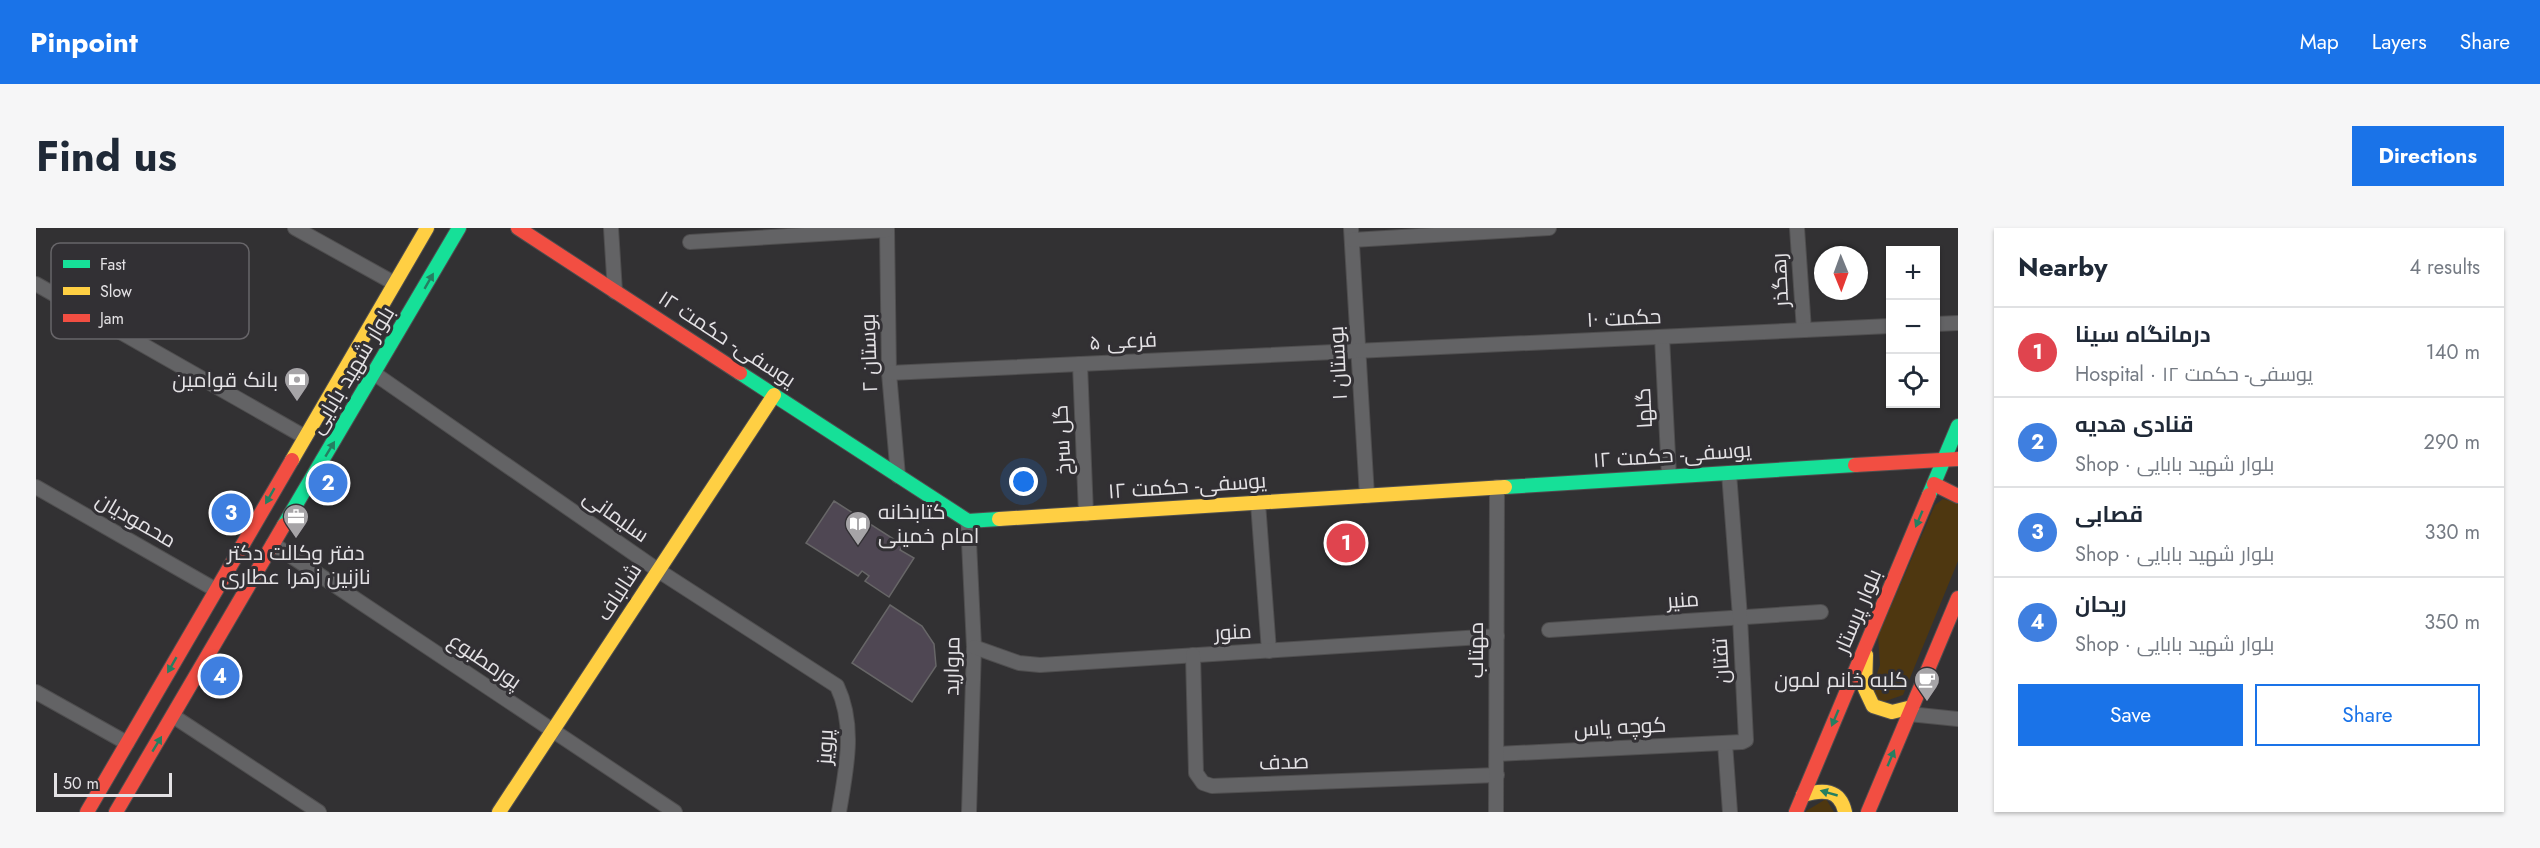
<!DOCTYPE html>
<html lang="en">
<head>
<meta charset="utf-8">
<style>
  body { margin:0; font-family:Jost,Cairo,sans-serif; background:#f6f6f7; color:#1f2937 }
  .controls { position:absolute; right:18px; top:18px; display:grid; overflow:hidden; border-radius:0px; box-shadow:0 2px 4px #0004 }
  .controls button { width:54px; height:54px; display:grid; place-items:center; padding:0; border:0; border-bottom:2px solid #e0e1e3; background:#fff; color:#1f2937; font:30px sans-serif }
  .compass { position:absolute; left:1778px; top:18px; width:54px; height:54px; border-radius:50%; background:#fff; box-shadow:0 2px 4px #0004; rotate:179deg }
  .scale { position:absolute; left:18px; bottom:15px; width:118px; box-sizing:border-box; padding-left:6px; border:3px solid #e4e2e5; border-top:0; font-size:16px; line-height:21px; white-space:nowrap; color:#e4e2e5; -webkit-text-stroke:4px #323034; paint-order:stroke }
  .you { position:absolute; left:988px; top:254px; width:21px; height:21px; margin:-15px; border:4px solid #fff; border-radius:50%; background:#1a73e8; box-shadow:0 0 0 9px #1a73e833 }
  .badge { display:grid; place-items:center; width:39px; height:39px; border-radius:50%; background:#1a73e8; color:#fff; font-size:20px; font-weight:700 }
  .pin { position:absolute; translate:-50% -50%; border:3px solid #fff; box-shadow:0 2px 6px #0006 }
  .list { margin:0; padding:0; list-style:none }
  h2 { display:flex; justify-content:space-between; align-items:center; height:78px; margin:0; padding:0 24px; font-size:26px }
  h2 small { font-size:20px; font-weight:400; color:#747a83 }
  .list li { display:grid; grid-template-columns:39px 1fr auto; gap:18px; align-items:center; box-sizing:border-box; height:90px; padding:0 24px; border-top:2px solid #e0e1e3 }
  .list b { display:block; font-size:22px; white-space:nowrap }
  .list p { margin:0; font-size:20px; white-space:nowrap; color:#747a83 }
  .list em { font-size:20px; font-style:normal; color:#747a83 }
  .actions { display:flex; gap:12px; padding:18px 24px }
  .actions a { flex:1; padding:14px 0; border:2px solid #1a73e8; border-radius:0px; text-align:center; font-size:21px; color:#1a73e8 }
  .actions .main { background:#1a73e8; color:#fff }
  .icon { flex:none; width:33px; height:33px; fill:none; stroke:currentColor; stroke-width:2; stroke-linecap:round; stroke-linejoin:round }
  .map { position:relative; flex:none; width:1922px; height:584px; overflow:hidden; border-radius:0px }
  header { display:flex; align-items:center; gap:36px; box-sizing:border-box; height:84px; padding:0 30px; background:#1a73e8; color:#fff }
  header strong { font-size:28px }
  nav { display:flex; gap:33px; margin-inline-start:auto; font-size:21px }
  .intro { display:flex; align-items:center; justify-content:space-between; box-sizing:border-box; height:144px; padding:0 36px }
  h1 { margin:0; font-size:42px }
  .button { padding:15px 27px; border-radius:0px; background:#1a73e8; color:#fff; font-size:21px; font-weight:700 }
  main { display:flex; gap:36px; padding:0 36px }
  aside { flex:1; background:#fff; border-radius:0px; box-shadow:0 2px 4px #0004 }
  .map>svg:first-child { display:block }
</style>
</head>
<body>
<header>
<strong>Pinpoint</strong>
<nav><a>Map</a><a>Layers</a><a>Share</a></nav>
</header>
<div class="intro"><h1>Find us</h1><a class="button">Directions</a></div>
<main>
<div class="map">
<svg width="1922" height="584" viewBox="0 0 1922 584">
  <rect width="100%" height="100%" fill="#323133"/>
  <!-- green -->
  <g fill="#4e3710">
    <polygon points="1907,271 1922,275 1922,333 1867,467 1844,475 1834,466 1844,437 1842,408 1899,277"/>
    <polygon points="1790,571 1798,584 1770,584 1770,583"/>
  </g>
  <!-- building -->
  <g fill="#4f4753" stroke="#676667" stroke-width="1.5">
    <polygon points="798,273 867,317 864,322 878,330 853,369 829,353 833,348 826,343 822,348 770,315"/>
    <polygon points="854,377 886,398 898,416 900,438 876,474 816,435"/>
  </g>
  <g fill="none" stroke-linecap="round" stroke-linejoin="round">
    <defs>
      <g id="street">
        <polyline points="259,0 358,55"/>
        <polyline points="575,0 579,64"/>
        <polyline points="851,0 853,145 862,248"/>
        <polyline points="1315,0 1331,268"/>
        <polyline points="1761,0 1768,102"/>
        <polyline points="1316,12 1513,0"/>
        <polyline points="654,14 850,2"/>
        <polyline points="0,56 269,209"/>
        <polyline points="1900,96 1922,95"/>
        <polyline points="1626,109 1633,248"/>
        <polyline points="1044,136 1050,286"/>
        <polyline points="853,145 1854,98"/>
        <path d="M339,146L623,343L801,458C820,498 810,542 803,584"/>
        <polyline points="0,259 180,362"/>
        <polyline points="1222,275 1233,423"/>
        <polyline points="932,293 938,419 933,584"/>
        <polyline points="237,316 639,584"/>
        <polyline points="1513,402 1785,384"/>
        <polyline points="938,419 983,435 1004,437 1461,408"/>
        <polyline points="1157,427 1160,545 1167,555 1176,558 1461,547"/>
        <polyline points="0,464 91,515"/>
        <polyline points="1873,486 1922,491"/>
        <polyline points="137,488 283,584"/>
        <polyline points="1689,515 1694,584"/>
        <polyline points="1461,526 1706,514 1710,512 1704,389 1693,245"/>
        <polyline points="1460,584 1461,259"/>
      </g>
      <g id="fast">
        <polyline points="704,145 932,293 963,291"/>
        <polyline points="1469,259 1819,237"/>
        <polyline points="1893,267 1922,198"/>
        <polyline points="248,297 423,0"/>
      </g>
      <g id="slow">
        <polyline points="256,232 391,0"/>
        <polyline points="963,291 1469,259"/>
        <polyline points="1830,427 1829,461 1837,478 1856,484 1876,479"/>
        <path d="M1767,567C1787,561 1804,561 1809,584"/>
        <polyline points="463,584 738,167"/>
      </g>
      <g id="jam">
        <polyline points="482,0 704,145"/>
        <polyline points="1819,237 1922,231"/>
        <polyline points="1898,256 1922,268"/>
        <polyline points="51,584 256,232"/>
        <polyline points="80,584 248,297"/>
        <polyline points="1760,584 1893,267"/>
        <polyline points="1832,584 1922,370"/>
      </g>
    </defs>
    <!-- street casing -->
    <use href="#street" stroke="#4f4e4f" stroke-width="16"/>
    <!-- fast casing -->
    <use href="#fast" stroke="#4f4e4f" stroke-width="16"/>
    <!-- slow casing -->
    <use href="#slow" stroke="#4f4e4f" stroke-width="16"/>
    <!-- jam casing -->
    <use href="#jam" stroke="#4f4e4f" stroke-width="16"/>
    <!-- street -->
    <use href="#street" stroke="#636365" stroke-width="14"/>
    <!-- fast -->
    <use href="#fast" stroke="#16e098" stroke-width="14"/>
    <!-- slow -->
    <use href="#slow" stroke="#ffcf43" stroke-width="14"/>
    <!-- jam -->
    <use href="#jam" stroke="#f24e42" stroke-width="14"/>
  </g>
  <!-- one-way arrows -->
  <defs><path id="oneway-solid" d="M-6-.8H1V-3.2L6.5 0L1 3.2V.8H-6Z" transform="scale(1.5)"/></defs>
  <g fill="#257f61">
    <use href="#oneway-solid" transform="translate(393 53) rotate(-60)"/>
    <use href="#oneway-solid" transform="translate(294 221) rotate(-59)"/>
    <use href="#oneway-solid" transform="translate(234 268) rotate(120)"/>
    <use href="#oneway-solid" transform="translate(1883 291) rotate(113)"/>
    <use href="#oneway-solid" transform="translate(136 437) rotate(120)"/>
    <use href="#oneway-solid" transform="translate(1799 490) rotate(113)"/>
    <use href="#oneway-solid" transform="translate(121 516) rotate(-59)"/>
    <use href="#oneway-solid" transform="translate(1855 530) rotate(-67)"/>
    <use href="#oneway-solid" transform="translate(1793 565) rotate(-164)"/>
  </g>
  <!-- icons -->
  <defs>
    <symbol id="bank-pin" viewBox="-11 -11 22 30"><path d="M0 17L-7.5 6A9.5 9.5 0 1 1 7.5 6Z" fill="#a6a4a7" stroke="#323034"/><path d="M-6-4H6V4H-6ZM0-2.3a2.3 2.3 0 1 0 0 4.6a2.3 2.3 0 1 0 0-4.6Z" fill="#fff"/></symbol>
    <symbol id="office-pin" viewBox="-11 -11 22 30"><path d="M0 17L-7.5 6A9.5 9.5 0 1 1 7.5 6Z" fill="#a6a4a7" stroke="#323034"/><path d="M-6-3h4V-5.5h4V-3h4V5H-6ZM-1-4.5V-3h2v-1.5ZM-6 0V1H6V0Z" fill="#fff"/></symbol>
    <symbol id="library-pin" viewBox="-11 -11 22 30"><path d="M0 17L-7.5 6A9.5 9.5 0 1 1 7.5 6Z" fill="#a6a4a7" stroke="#323034"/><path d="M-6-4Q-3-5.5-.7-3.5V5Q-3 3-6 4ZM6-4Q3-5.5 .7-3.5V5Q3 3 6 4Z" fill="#fff"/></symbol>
    <symbol id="cafe-pin" viewBox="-11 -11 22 30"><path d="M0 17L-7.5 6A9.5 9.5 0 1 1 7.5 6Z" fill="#a6a4a7" stroke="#323034"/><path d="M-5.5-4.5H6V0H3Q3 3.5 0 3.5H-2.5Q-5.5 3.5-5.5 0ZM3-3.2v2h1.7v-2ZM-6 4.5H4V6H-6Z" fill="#fff"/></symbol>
  </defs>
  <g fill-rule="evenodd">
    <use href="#bank-pin" x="246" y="137" width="30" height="40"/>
    <use href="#office-pin" x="245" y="274" width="30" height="40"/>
    <use href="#library-pin" x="807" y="281" width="30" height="40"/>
    <use href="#cafe-pin" x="1876" y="437" width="30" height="40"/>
  </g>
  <g text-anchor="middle" stroke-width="6" stroke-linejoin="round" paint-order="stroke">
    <!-- street labels -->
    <g font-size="21" fill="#e4e2e5" stroke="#323034">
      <text transform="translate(1744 52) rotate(-93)" y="7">رهگذر</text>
      <text transform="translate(1588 90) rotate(-3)" y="7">حکمت ۱۰</text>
      <text transform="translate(691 111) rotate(33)" y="7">یوسفی- حکمت ۱۲</text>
      <text transform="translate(1087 113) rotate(-3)" y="7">فرعی ۵</text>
      <text transform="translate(833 125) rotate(-92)" y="7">بوستان ۲</text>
      <text transform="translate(1302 135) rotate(-93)" y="7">بوستان ۱</text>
      <text transform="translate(316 142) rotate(-59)" y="7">بلوار شهید بابایی</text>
      <text transform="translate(1608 180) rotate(-93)" y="7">گلها</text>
      <text transform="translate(1026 212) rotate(-93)" y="7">گل سرخ</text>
      <text transform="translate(1636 227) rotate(-4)" y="7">یوسفی- حکمت ۱۲</text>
      <text transform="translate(1151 258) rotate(-4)" y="7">یوسفی- حکمت ۱۲</text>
      <text transform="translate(580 288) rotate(35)" y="7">سلیمانی</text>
      <text transform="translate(100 292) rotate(30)" y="7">محمودیان</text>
      <text transform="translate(583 364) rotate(-57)" y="7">شالباف</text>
      <text transform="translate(1647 372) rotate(-4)" y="7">منیر</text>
      <text transform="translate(1822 383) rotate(-67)" y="7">بلوار پرستار</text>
      <text transform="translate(1197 404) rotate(-3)" y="7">منور</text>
      <text transform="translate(1440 422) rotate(-90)" y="7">مهتاب</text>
      <text transform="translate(449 433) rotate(34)" y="7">پورمطبوع</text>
      <text transform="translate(1685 433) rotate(-93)" y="7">تفتان</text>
      <text transform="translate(916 438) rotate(-89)" y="7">مروارید</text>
      <text transform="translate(1584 499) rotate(-3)" y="7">کوچه یاس</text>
      <text transform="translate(789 519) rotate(-87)" y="7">پرویز</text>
      <text transform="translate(1248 534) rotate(-2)" y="7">صدف</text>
    </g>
    <!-- poi labels -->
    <g font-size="21" fill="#e4e2e5" stroke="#323034" text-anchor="end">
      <text x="242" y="159">بانک قوامین</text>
      <text x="842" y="291" text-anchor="start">کتابخانه<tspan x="842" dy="24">امام خمینی</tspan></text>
      <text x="260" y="332" text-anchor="middle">دفتر وکالت دکتر<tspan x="260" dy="24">نازنین زهرا عطاری</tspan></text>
      <text x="1872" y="459">کلبه خانم لمون</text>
    </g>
  </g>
  <!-- legend -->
  <rect x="15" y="15" width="198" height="96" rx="9" fill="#323034" stroke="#676569" stroke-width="1.5"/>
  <rect x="27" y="32" width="27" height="8" fill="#16e098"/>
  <rect x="27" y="59" width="27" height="8" fill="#ffcf43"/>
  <rect x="27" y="86" width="27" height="8" fill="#f24e42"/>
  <g font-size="16" fill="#e4e2e5">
    <text x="64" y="42">Fast</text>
    <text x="64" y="69">Slow</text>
    <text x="64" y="96">Jam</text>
  </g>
</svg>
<div class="controls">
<button>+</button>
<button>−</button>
<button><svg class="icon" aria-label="locate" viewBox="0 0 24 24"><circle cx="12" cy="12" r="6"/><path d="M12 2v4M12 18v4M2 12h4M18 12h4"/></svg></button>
</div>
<svg class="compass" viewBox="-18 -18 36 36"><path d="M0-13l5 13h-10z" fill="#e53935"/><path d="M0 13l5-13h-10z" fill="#747a83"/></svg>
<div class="scale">50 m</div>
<div class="you"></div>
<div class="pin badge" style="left:1310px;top:315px;background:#e0444e">1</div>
<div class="pin badge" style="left:292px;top:255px;background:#3f7fe0">2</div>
<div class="pin badge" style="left:195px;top:285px;background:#3f7fe0">3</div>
<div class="pin badge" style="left:184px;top:448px;background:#3f7fe0">4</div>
</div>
<aside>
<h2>Nearby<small>4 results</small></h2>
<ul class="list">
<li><span class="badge" style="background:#e0444e">1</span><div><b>درمانگاه سینا</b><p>Hospital · یوسفی- حکمت ۱۲</p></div><em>140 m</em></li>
<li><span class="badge" style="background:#3f7fe0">2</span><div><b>قنادی هدیه</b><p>Shop · بلوار شهید بابایی</p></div><em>290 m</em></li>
<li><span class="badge" style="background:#3f7fe0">3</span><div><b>قصابی</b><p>Shop · بلوار شهید بابایی</p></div><em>330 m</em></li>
<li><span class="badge" style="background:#3f7fe0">4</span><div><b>ریحان</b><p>Shop · بلوار شهید بابایی</p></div><em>350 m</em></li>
</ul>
<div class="actions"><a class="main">Save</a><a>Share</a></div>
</aside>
</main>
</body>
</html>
